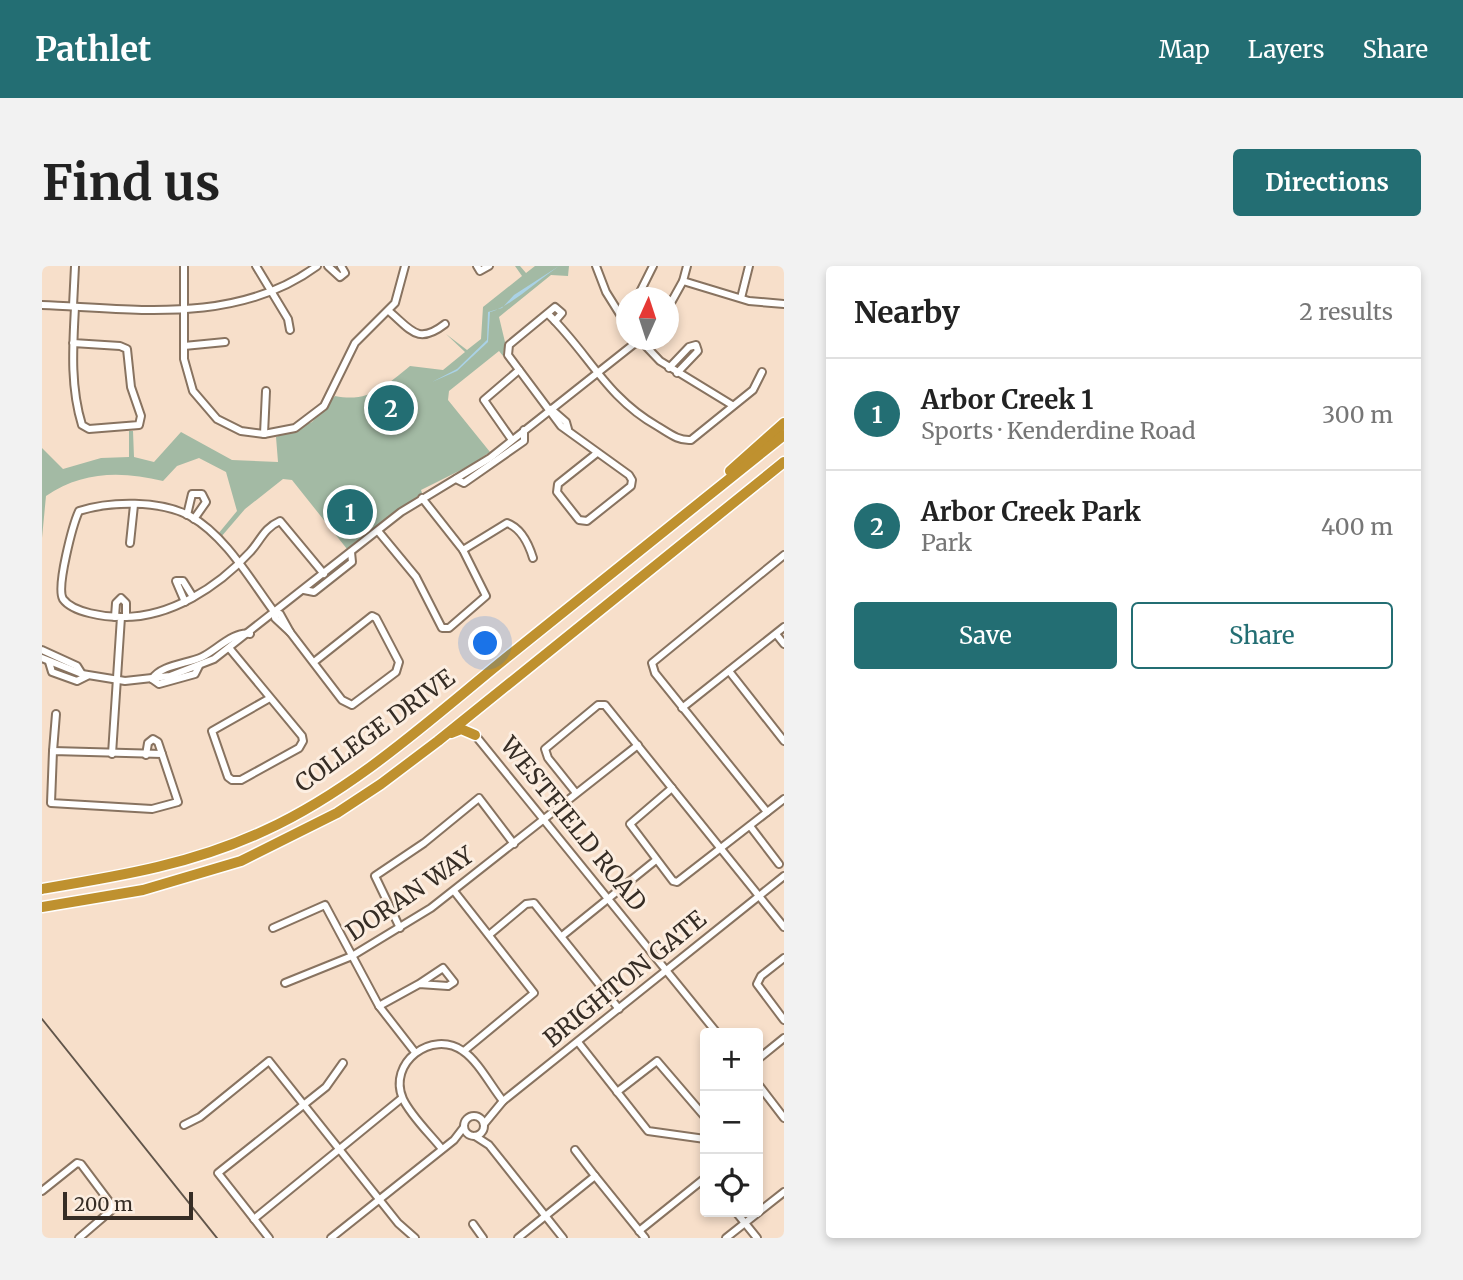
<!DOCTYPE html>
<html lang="en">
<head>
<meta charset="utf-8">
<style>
  body { margin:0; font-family:Merriweather,serif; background:#f2f2f2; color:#222 }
  .controls { position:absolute; right:21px; bottom:21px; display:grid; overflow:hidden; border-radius:7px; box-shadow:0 4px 10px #0003 }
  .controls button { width:63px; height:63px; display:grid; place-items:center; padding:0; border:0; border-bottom:2px solid #e0e0e0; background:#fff; color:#222; font:35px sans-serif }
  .compass { position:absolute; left:574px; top:21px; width:63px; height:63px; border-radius:50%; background:#fff; box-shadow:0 4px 10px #0003; rotate:3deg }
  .scale { position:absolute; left:21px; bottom:18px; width:130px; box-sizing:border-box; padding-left:7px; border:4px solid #362d25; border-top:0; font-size:19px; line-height:24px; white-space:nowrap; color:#362d25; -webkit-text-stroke:5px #fceee1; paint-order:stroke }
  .you { position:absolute; left:444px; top:378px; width:24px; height:24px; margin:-18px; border:5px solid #fff; border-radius:50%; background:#1a73e8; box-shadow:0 0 0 10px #1a73e833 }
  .badge { display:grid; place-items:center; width:46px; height:46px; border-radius:50%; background:#236e73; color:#fff; font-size:23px; font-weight:700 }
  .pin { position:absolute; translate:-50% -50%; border:4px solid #fff; box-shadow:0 2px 7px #0006 }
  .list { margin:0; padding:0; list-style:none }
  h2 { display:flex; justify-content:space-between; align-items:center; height:91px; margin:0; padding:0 28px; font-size:30px }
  h2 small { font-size:23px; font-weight:400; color:#767676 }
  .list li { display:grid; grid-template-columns:46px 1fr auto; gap:21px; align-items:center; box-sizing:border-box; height:112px; padding:0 28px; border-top:2px solid #e0e0e0 }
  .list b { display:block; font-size:26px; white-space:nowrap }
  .list p { margin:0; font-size:23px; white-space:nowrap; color:#767676 }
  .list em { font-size:23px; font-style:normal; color:#767676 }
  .actions { display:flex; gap:14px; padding:21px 28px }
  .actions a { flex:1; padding:16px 0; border:2px solid #236e73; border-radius:7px; text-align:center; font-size:24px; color:#236e73 }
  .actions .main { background:#236e73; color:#fff }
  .icon { flex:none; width:38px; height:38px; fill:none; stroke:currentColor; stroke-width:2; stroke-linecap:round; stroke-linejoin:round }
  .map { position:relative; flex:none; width:742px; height:972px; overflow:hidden; border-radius:7px }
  header { display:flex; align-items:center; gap:42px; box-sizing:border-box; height:98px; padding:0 35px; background:#236e73; color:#fff }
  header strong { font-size:33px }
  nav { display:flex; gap:38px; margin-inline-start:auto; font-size:24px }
  .intro { display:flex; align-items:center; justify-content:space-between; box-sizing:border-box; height:168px; padding:0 42px }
  h1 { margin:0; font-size:49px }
  .button { padding:18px 32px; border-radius:7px; background:#236e73; color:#fff; font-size:24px; font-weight:700 }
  main { display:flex; gap:42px; padding:0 42px }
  aside { flex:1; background:#fff; border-radius:7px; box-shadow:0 4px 10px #0003 }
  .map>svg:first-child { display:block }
</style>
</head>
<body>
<header>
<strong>Pathlet</strong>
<nav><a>Map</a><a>Layers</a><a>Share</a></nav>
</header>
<div class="intro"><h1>Find us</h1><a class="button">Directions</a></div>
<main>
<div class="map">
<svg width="742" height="972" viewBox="0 0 742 972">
  <rect width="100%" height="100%" fill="#f7dfca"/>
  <!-- green -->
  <path fill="#a3baa4" d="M473,0H478L484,7L493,0H527L526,10L509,9L457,51L463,76L461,90L457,85L407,125L406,134L448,186L427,200L379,224L380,227L331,264L329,262L305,283L250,214L241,213L203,243L179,271L176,268L195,245L184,206L157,192L135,200L121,215C80,205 40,205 4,230L0,272V182L21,203L59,192L87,191V165H91L92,191L112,196L139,166L190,194L236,196L234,171L270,156L293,130C327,137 343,120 368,100L401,104L423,86L404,68L425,84L439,73L441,41L480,10Z"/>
  <!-- water -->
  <path fill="#aad2e6" d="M517,0C499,12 465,43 448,46L446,76L415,105L390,116L415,103L445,74L446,46L460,42L472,29Z"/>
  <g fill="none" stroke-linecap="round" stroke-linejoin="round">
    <defs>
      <g id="minor">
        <polyline points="142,0 142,93 151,125 175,153 199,165 222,168 253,162 282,140 313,77 353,37 363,0"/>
        <polyline points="214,0 246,53 248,64"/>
        <polyline points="286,0 298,11 303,7 299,0"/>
        <polyline points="435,0 438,5 447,0"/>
        <polyline points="554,0 564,26 584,58"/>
        <polyline points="641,15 707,35 742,38"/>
        <polyline points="595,32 611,0"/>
        <polyline points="699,32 707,0"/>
        <path d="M0,39C93,43 195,59 275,0"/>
        <polyline points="31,40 33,0"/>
        <polyline points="626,42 641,15 645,0"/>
        <path d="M348,46C369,64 376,79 403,58"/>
        <path d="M507,49C547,88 564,131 615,160C627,167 636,175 649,174L711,124L720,106"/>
        <polyline points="513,55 520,47 513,41 467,79 466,89 519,160 587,209 590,214 589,220 545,255 537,254 515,226 516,218 555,187"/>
        <polyline points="598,74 618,95 690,139"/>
        <path d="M31,77L78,80L85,83L89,121L99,150L97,159L47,163L40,159C28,120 31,80 33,41"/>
        <polyline points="142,80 183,76"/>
        <polyline points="627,102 647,81 654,79 656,85 635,107"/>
        <polyline points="509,143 524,156 526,163"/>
        <polyline points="222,168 224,125"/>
        <polyline points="470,174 442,134 477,104"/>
        <polyline points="414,213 422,217 482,175 482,164"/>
        <polyline points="145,249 150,228 160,228 164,236 152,253"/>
        <polyline points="336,265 374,311 400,362 407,362 444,330 421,284 380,232"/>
        <polyline points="88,277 92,239"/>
        <path d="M421,284L465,257C479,262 487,279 491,292"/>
        <polyline points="262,324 272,326 310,296 309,286"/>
        <polyline points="143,336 134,315 141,315 151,331"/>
        <polyline points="233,347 238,348 248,366"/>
        <polyline points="73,351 74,337 79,332 84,337 84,351"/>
        <path d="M79,351C128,352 176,321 208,286C219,274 222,262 238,255L282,308"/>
        <polyline points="734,368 742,378"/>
        <polyline points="188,383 260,470 261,475 257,482 199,514 190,514 186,511 170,465 228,432"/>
        <polyline points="0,384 35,400 40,408"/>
        <polyline points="0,392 40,408 83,415 128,410 172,393 359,246 448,192 597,74"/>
        <polyline points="7,396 10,406 35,415 45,410"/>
        <polyline points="687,405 742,475"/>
        <path d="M110,413C119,399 144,398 160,391C173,385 193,364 208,368"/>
        <polyline points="110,413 117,418 153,408 157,400"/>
        <polyline points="640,442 742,361"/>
        <polyline points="433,469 675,767"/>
        <polygon points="11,485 120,488 136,536 110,543 9,537"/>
        <polyline points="11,485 14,448"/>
        <path d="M70,488L79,351C64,351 31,347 21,333C14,321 31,258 37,245C68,235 118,234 148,250C184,270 209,315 233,347V352L248,366L300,434L310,439L354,406L357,396L334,352L330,350L272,396"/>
        <polyline points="104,489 106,477 111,473 116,476 120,488"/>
        <polyline points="630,522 588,558 631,615 635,616 742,533"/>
        <polyline points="534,527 506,492 503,483 556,439 563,439 742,661"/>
        <polyline points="725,546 613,407 610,397 742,289"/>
        <polyline points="708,560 737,598"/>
        <polyline points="412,625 492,727 422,785"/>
        <polyline points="231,662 283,639 337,740 372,785"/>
        <polyline points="358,662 333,610 382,577 437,532 472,578"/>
        <polyline points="447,669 484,638 492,637 577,743"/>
        <polyline points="520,670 614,594"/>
        <polyline points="742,692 719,710 715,718 742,754"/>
        <polyline points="243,717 310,690 389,642 596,479"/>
        <polyline points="337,740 377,718 406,720 412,716 401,702 377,718"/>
        <polyline points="536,776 606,865 663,873"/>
        <polyline points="716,793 742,772"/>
        <polyline points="716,818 742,852"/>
        <polyline points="575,826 615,795 663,851"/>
        <circle cx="432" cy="860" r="10"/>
        <polyline points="442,858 461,835 742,610"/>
        <polyline points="142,859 158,851 227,795 356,957 373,972"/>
        <polyline points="433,870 447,879 521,972"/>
        <path d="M400,883C388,868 369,850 361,833C345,797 390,763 421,785C436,795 449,820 461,835"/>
        <polyline points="533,884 553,910"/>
        <polyline points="0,925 35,897 39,898 72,942 37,972"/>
        <polyline points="694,946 715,972"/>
        <polyline points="212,953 360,832"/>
        <polyline points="431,958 441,972"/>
        <polyline points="597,965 663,912"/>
        <polyline points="227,972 176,907 284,821 301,797"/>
        <polyline points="289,972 412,874 422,861"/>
        <polyline points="476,972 553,910 603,972"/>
        <polyline points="684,972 742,926"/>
      </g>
      <g id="highway">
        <polyline points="688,205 742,157"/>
        <polyline points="409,467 419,463 433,469"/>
        <path d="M0,623C78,610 152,598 224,564C315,522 392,450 469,388C560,315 651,242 742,169"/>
        <polyline points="0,641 101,624 199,595 295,547 339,518 396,475 742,196"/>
      </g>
    </defs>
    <!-- minor casing -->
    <use href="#minor" stroke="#887360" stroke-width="10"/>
    <!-- highway casing -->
    <use href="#highway" stroke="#fff" stroke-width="13"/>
    <!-- minor -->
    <use href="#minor" stroke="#fff" stroke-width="6"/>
    <!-- highway -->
    <use href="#highway" stroke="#bf912f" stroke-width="10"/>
    <!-- rail -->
    <polyline stroke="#62564b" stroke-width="2" points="0,753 175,972"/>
  </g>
  <g text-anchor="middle" stroke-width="6" stroke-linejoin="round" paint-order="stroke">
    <!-- street labels -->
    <g font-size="24" fill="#362d25" stroke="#fceee1">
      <text transform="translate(333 465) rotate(-36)" y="8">COLLEGE DRIVE</text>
      <text transform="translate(531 558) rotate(51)" y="8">WESTFIELD ROAD</text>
      <text transform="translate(368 628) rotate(-34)" y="8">DORAN WAY</text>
      <text transform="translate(583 713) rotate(-39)" y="8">BRIGHTON GATE</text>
    </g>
  </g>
</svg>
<div class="controls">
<button>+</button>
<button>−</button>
<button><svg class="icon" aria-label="locate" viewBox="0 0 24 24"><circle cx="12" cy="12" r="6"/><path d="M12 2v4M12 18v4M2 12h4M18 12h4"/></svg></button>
</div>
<svg class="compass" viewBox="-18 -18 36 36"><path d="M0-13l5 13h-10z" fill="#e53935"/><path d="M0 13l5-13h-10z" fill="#767676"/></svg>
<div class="scale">200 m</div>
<div class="you"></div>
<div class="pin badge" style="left:308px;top:246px">1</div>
<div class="pin badge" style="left:349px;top:142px">2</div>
</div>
<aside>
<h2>Nearby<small>2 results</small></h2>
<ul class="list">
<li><span class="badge">1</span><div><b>Arbor Creek 1</b><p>Sports · Kenderdine Road</p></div><em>300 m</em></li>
<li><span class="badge">2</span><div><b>Arbor Creek Park</b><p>Park</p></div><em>400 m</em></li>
</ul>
<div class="actions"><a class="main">Save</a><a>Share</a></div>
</aside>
</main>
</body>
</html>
